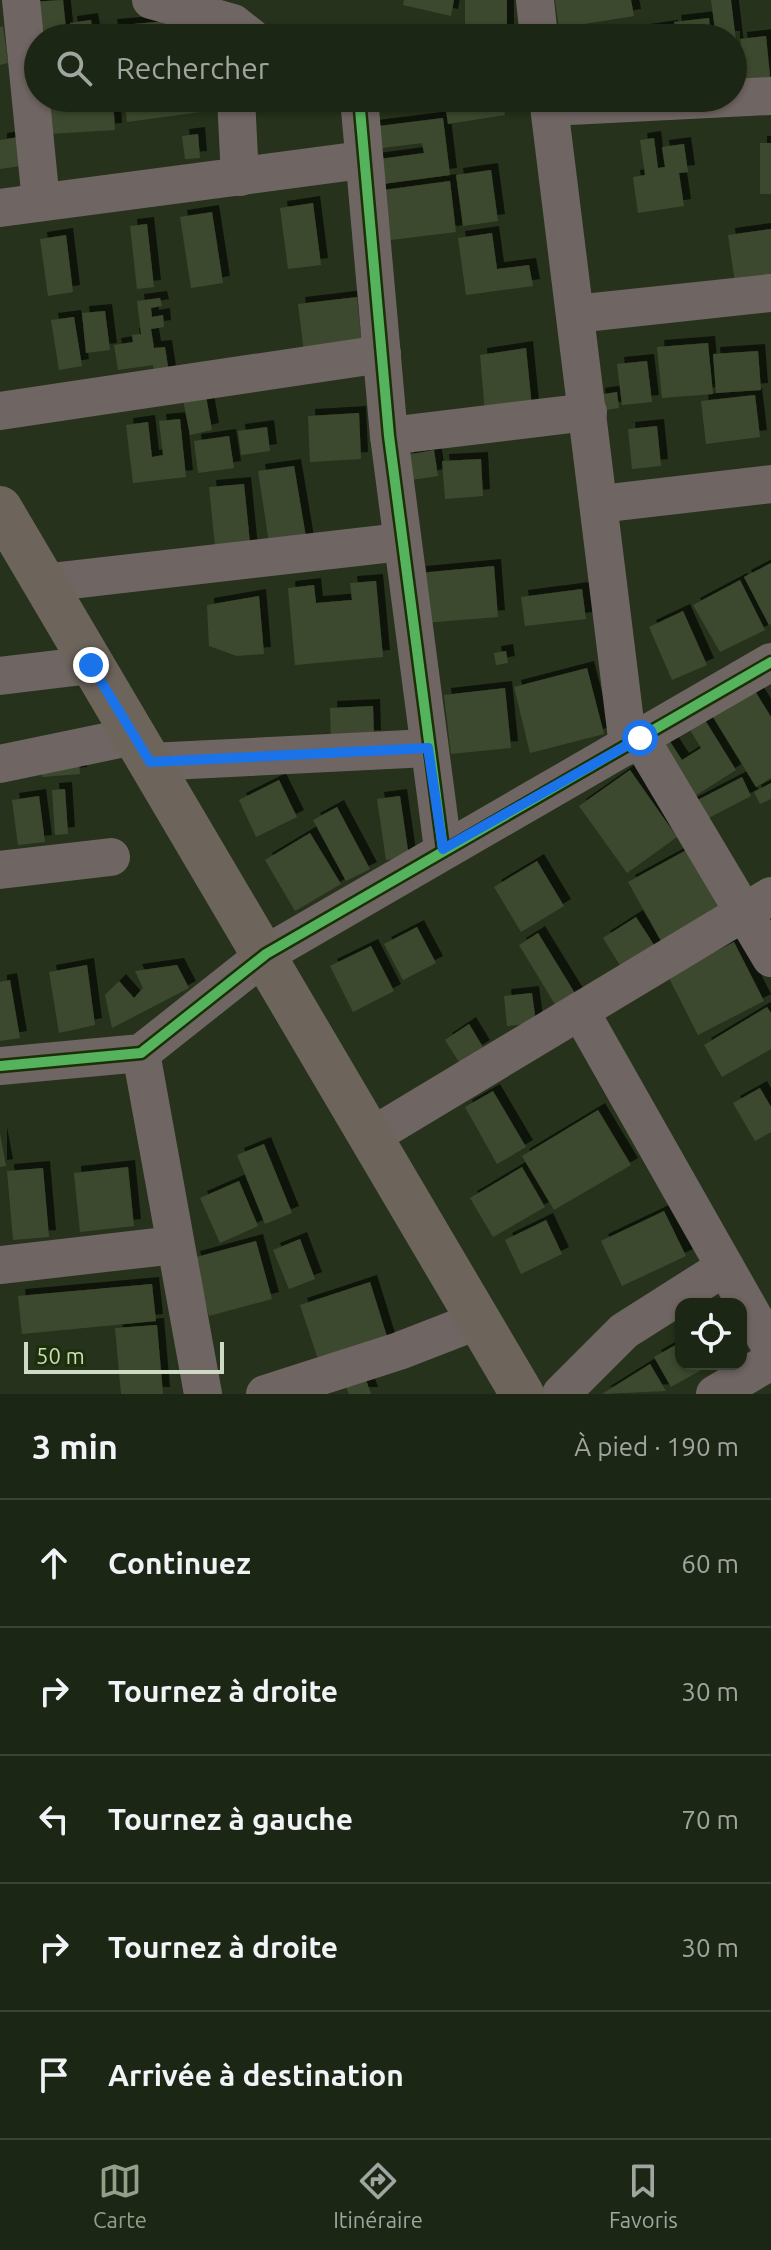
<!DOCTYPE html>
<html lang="fr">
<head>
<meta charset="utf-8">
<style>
  body { margin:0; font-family:Ubuntu,sans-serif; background:#293222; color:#f1f3f6 }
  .controls { position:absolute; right:24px; bottom:24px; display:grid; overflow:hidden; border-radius:16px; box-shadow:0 2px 6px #0004 }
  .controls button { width:72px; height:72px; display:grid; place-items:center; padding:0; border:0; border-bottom:2px solid #3a4334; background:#1c2614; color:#f1f3f6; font:40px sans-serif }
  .scale { position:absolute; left:24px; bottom:20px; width:200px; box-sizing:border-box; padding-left:8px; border:4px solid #cddbc4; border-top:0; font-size:22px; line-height:28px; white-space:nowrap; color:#cddbc4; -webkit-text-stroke:6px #1b3007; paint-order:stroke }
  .stop { position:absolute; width:24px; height:24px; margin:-18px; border:6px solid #1a73e8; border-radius:50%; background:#fff }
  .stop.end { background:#1a73e8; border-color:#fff; box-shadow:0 2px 8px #0008 }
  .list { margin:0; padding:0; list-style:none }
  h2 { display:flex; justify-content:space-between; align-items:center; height:104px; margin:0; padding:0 32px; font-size:34px }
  h2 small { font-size:26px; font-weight:400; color:#a0a5a0 }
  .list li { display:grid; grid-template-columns:52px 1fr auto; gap:24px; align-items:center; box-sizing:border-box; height:128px; padding:0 32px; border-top:2px solid #3a4334 }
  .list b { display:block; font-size:30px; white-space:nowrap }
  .list em { font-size:26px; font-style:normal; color:#a0a5a0 }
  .icon { flex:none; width:44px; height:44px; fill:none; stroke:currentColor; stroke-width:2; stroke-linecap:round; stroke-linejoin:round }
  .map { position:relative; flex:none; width:771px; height:1394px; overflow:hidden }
  .search { position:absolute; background:#1c2614; box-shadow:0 2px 6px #0004; left:24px; right:24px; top:24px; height:88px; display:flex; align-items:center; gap:20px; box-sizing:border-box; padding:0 28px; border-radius:44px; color:#a0a5a0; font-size:30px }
  .sheet { height:744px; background:#1c2614 }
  nav { display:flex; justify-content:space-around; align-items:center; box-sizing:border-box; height:112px; border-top:2px solid #3a4334; background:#1c2614; font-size:22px; color:#a0a5a0 }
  nav a { display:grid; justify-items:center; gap:4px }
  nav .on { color:#93a089 }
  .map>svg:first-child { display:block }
</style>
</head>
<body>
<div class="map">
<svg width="771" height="1394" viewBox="0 0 771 1394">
  <defs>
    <filter id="shadow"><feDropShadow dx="7" dy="-7" stdDeviation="0" flood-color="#0009"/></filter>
  </defs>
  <rect width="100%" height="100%" fill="#26321b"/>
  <!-- building -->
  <g fill="#3d4a2e" filter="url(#shadow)">
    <polygon points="63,0 67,38 38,38 29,2"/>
    <polygon points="404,0 454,0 451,16 403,5"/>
    <rect x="465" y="0" width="42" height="35"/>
    <polygon points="555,0 631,0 634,16 559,28"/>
    <polygon points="711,0 731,0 741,83 733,84 733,38 716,38"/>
    <polygon points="709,18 711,38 677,38 674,22"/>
    <polygon points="91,20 94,38 72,38 70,23"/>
    <polygon points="168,21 170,38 112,38 110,26"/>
    <polygon points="3,26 8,63 0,65 0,27"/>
    <polygon points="671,27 672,38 622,38 621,34"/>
    <polygon points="766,36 771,86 745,89 740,39"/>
    <polygon points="45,98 113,98 115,130 48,134"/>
    <polygon points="124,98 199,98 201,112 127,122"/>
    <polygon points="444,98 502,98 505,115 448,124"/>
    <polygon points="443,118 450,175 375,185 372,160 424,153 422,143 374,149 371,127"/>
    <polygon points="198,134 200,158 185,159 182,136"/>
    <polygon points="31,135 35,164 0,169 0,140"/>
    <polygon points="654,138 658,168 665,167 662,147 684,144 688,172 679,173 684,206 638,213 633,177 645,175 640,140"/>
    <rect x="760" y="143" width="11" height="51"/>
    <polygon points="491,170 498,221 463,226 456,175"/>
    <polygon points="450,181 456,232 383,241 376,191"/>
    <polygon points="313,203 321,265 288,269 280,208"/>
    <polygon points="212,212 223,283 191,288 180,217"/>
    <polygon points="147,224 154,287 137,289 130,226"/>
    <polygon points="771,229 771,283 736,289 728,235"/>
    <polygon points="492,233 497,269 529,265 533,286 466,295 458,238"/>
    <polygon points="66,235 73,292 48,296 40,239"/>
    <polygon points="357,297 362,346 304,353 298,304"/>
    <polygon points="160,298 162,306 151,308 152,317 163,315 164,327 151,329 154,348 165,347 169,373 154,374 153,365 118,370 114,345 133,342 132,335 141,334 137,301"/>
    <polygon points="105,311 110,350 86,353 82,313"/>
    <polygon points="74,317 82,366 59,370 51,320"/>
    <polygon points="708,343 713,394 662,398 657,347"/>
    <polygon points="526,348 532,407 485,413 480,355"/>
    <polygon points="758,351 761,390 716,393 713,354"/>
    <polygon points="647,361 652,402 622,405 617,364"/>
    <polygon points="617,392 619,408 600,411 598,395"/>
    <polygon points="755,395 760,437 706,444 701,401"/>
    <polygon points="206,396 212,430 190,435 183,400"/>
    <polygon points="359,413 361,459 310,462 308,416"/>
    <polygon points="180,419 186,477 133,483 126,425 148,422 152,457 163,455 159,421"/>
    <polygon points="657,426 661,466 632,469 628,429"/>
    <polygon points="267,427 270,451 241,455 238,431"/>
    <polygon points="229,436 234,468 198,473 194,441"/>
    <polygon points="434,450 438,476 411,480 406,455"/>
    <polygon points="481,459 483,496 445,499 442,461"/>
    <polygon points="294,466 307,543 270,549 258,471"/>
    <polygon points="244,484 251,553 216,556 209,487"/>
    <polygon points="771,563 771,624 769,625 744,577"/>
    <polygon points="494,566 498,617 423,623 419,573"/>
    <polygon points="740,580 765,630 720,652 693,605"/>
    <polygon points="376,581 383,657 295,665 288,588 314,585 316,603 352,600 350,583"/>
    <polygon points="582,589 586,619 525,626 521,597"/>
    <polygon points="259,596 264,654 237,656 209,646 207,605"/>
    <polygon points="683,611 707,665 672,680 649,627"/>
    <polygon points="506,651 508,663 496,665 494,653"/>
    <polygon points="587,668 604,734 530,753 514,687"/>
    <polygon points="505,688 511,748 451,754 444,695"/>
    <polygon points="755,691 771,717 771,778 756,787 713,717"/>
    <polygon points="373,706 374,737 331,739 330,708"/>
    <polygon points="705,720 736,770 687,801 654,748 669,740 682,760 701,748 690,730"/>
    <polygon points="79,763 80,774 42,777 42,766"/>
    <polygon points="630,770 677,837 627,873 579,806"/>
    <polygon points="742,777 751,796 699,823 690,804"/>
    <polygon points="279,780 297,817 256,837 239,800"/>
    <polygon points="771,783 771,799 760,804 754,792"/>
    <polygon points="65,789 68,834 55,835 52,790"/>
    <polygon points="39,796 45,842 18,845 12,800"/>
    <polygon points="400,796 409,857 386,860 377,799"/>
    <polygon points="337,807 370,869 346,881 313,820"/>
    <polygon points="310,833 341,884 295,911 265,860"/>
    <polygon points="690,848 722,908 661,941 628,882"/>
    <polygon points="537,861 564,906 521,932 494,887"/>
    <polygon points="636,917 656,948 623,970 603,938"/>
    <polygon points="417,927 436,963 403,980 384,944"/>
    <polygon points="538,933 576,995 556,1006 519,945"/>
    <polygon points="734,942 764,1001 698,1035 668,976"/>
    <polygon points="371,946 394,991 353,1012 330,966"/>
    <polygon points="87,965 95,1025 59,1033 49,972"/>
    <polygon points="177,965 189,988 112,1028 105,995 119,981 134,998 143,988 135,971"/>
    <polygon points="10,980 20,1038 0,1041 0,982"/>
    <polygon points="532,993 536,1023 507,1026 504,996"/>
    <polygon points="767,1007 771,1013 771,1049 722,1077 704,1045"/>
    <polygon points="469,1024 483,1047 459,1062 445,1040"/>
    <polygon points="760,1088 771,1107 771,1132 755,1141 733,1103"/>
    <polygon points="493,1091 526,1147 497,1164 465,1107"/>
    <polygon points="598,1110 631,1165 554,1210 522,1156"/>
    <polygon points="0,1134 6,1166 0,1167"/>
    <polygon points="264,1144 292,1213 265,1224 237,1155"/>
    <polygon points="128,1167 134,1226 80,1232 74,1173"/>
    <polygon points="522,1167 545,1207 493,1237 470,1198"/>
    <polygon points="43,1168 49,1237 13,1240 7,1171"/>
    <polygon points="239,1181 258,1226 220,1243 200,1198"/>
    <polygon points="664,1211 686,1256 622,1286 601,1241"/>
    <polygon points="546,1220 562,1254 521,1274 505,1240"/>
    <polygon points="300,1239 315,1279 289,1289 273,1250"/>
    <polygon points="256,1241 272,1299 209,1316 193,1258"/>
    <polygon points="370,1282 389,1343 320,1365 300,1305"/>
    <polygon points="152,1284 156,1321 22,1334 18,1296"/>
    <polygon points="157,1325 163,1394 121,1394 115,1328"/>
    <polygon points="681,1342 681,1364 712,1364 671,1387 654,1357"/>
    <polygon points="650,1364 666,1391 602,1394"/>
    <polygon points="366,1380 371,1394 349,1394 346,1387"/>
  </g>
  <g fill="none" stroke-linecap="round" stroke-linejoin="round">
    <!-- minor -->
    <g stroke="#6f6562" stroke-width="38">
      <polyline points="21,0 41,202"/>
      <polyline points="151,0 233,23 252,38"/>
      <polyline points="535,0 539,38"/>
      <polyline points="236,98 240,177"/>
      <polyline points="359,98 389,436 443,849"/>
      <polyline points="548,98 628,746"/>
      <polyline points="550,107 771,96"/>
      <polyline points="0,208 362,160"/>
      <polyline points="575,314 771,293"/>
      <polyline points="0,411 382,354"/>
      <polyline points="389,436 588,412"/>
      <polyline points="600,504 771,484"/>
      <polyline points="44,583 401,542"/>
      <polyline points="0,676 91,665"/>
      <polyline points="640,738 771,958"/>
      <polyline points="150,762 428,748"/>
      <polyline points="0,764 134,736"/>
      <polyline points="0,870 111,857"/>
      <polyline points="580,1011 771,1348"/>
      <polyline points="141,1053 203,1394"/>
      <polyline points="0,1066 141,1053 266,954 771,662"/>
      <polyline points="372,1136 771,896"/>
      <polyline points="0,1265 175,1245"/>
      <polyline points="265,1394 399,1351 479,1320"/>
      <polyline points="561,1394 624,1331 725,1267"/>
      <polyline points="715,1394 771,1361"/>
    </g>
    <!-- major -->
    <polyline stroke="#6d655c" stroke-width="44" points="0,508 522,1394"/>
    <defs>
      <g id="cycleway">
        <polyline points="359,98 389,436 443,849"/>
        <polyline points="0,1066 141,1053 266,954 771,662"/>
      </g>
    </defs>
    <!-- cycleway casing -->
    <use href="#cycleway" stroke="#1b3007" stroke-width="15"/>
    <!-- cycleway -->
    <use href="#cycleway" stroke="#56b35d" stroke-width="10"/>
  </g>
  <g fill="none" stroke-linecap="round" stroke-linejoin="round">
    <!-- route -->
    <polyline stroke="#1a73e8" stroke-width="10" points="91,665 150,762 428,748 443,849 640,738"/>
  </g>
</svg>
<div class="controls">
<button><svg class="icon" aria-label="locate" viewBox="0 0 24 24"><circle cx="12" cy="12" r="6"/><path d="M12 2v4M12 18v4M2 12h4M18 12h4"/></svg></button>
</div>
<div class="scale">50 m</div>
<div class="stop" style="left:640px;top:738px"></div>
<div class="stop end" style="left:91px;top:665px"></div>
<div class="search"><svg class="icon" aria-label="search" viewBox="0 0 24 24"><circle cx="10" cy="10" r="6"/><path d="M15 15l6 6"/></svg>Rechercher</div>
</div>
<section class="sheet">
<h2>3 min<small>À pied · 190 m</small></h2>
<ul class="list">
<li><svg class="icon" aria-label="ahead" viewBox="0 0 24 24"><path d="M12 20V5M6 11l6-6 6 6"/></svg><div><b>Continuez</b></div><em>60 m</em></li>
<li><svg class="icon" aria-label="right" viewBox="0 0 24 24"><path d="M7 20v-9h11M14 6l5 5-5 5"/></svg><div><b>Tournez à droite</b></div><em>30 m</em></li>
<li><svg class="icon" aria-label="left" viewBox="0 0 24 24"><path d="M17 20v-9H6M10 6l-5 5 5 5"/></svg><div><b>Tournez à gauche</b></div><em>70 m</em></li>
<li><svg class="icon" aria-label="right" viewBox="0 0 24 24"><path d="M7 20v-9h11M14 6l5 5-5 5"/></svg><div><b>Tournez à droite</b></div><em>30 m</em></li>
<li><svg class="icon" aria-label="arrive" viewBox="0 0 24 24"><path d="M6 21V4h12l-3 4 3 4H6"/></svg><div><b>Arrivée à destination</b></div></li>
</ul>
</section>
<nav>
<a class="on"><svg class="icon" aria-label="map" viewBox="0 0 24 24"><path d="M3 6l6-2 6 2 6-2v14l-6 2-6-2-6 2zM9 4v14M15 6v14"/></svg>Carte</a>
<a><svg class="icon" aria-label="directions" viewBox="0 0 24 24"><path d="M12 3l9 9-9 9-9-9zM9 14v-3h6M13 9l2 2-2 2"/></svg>Itinéraire</a>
<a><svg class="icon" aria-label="saved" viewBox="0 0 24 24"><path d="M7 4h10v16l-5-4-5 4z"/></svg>Favoris</a>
</nav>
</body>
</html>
